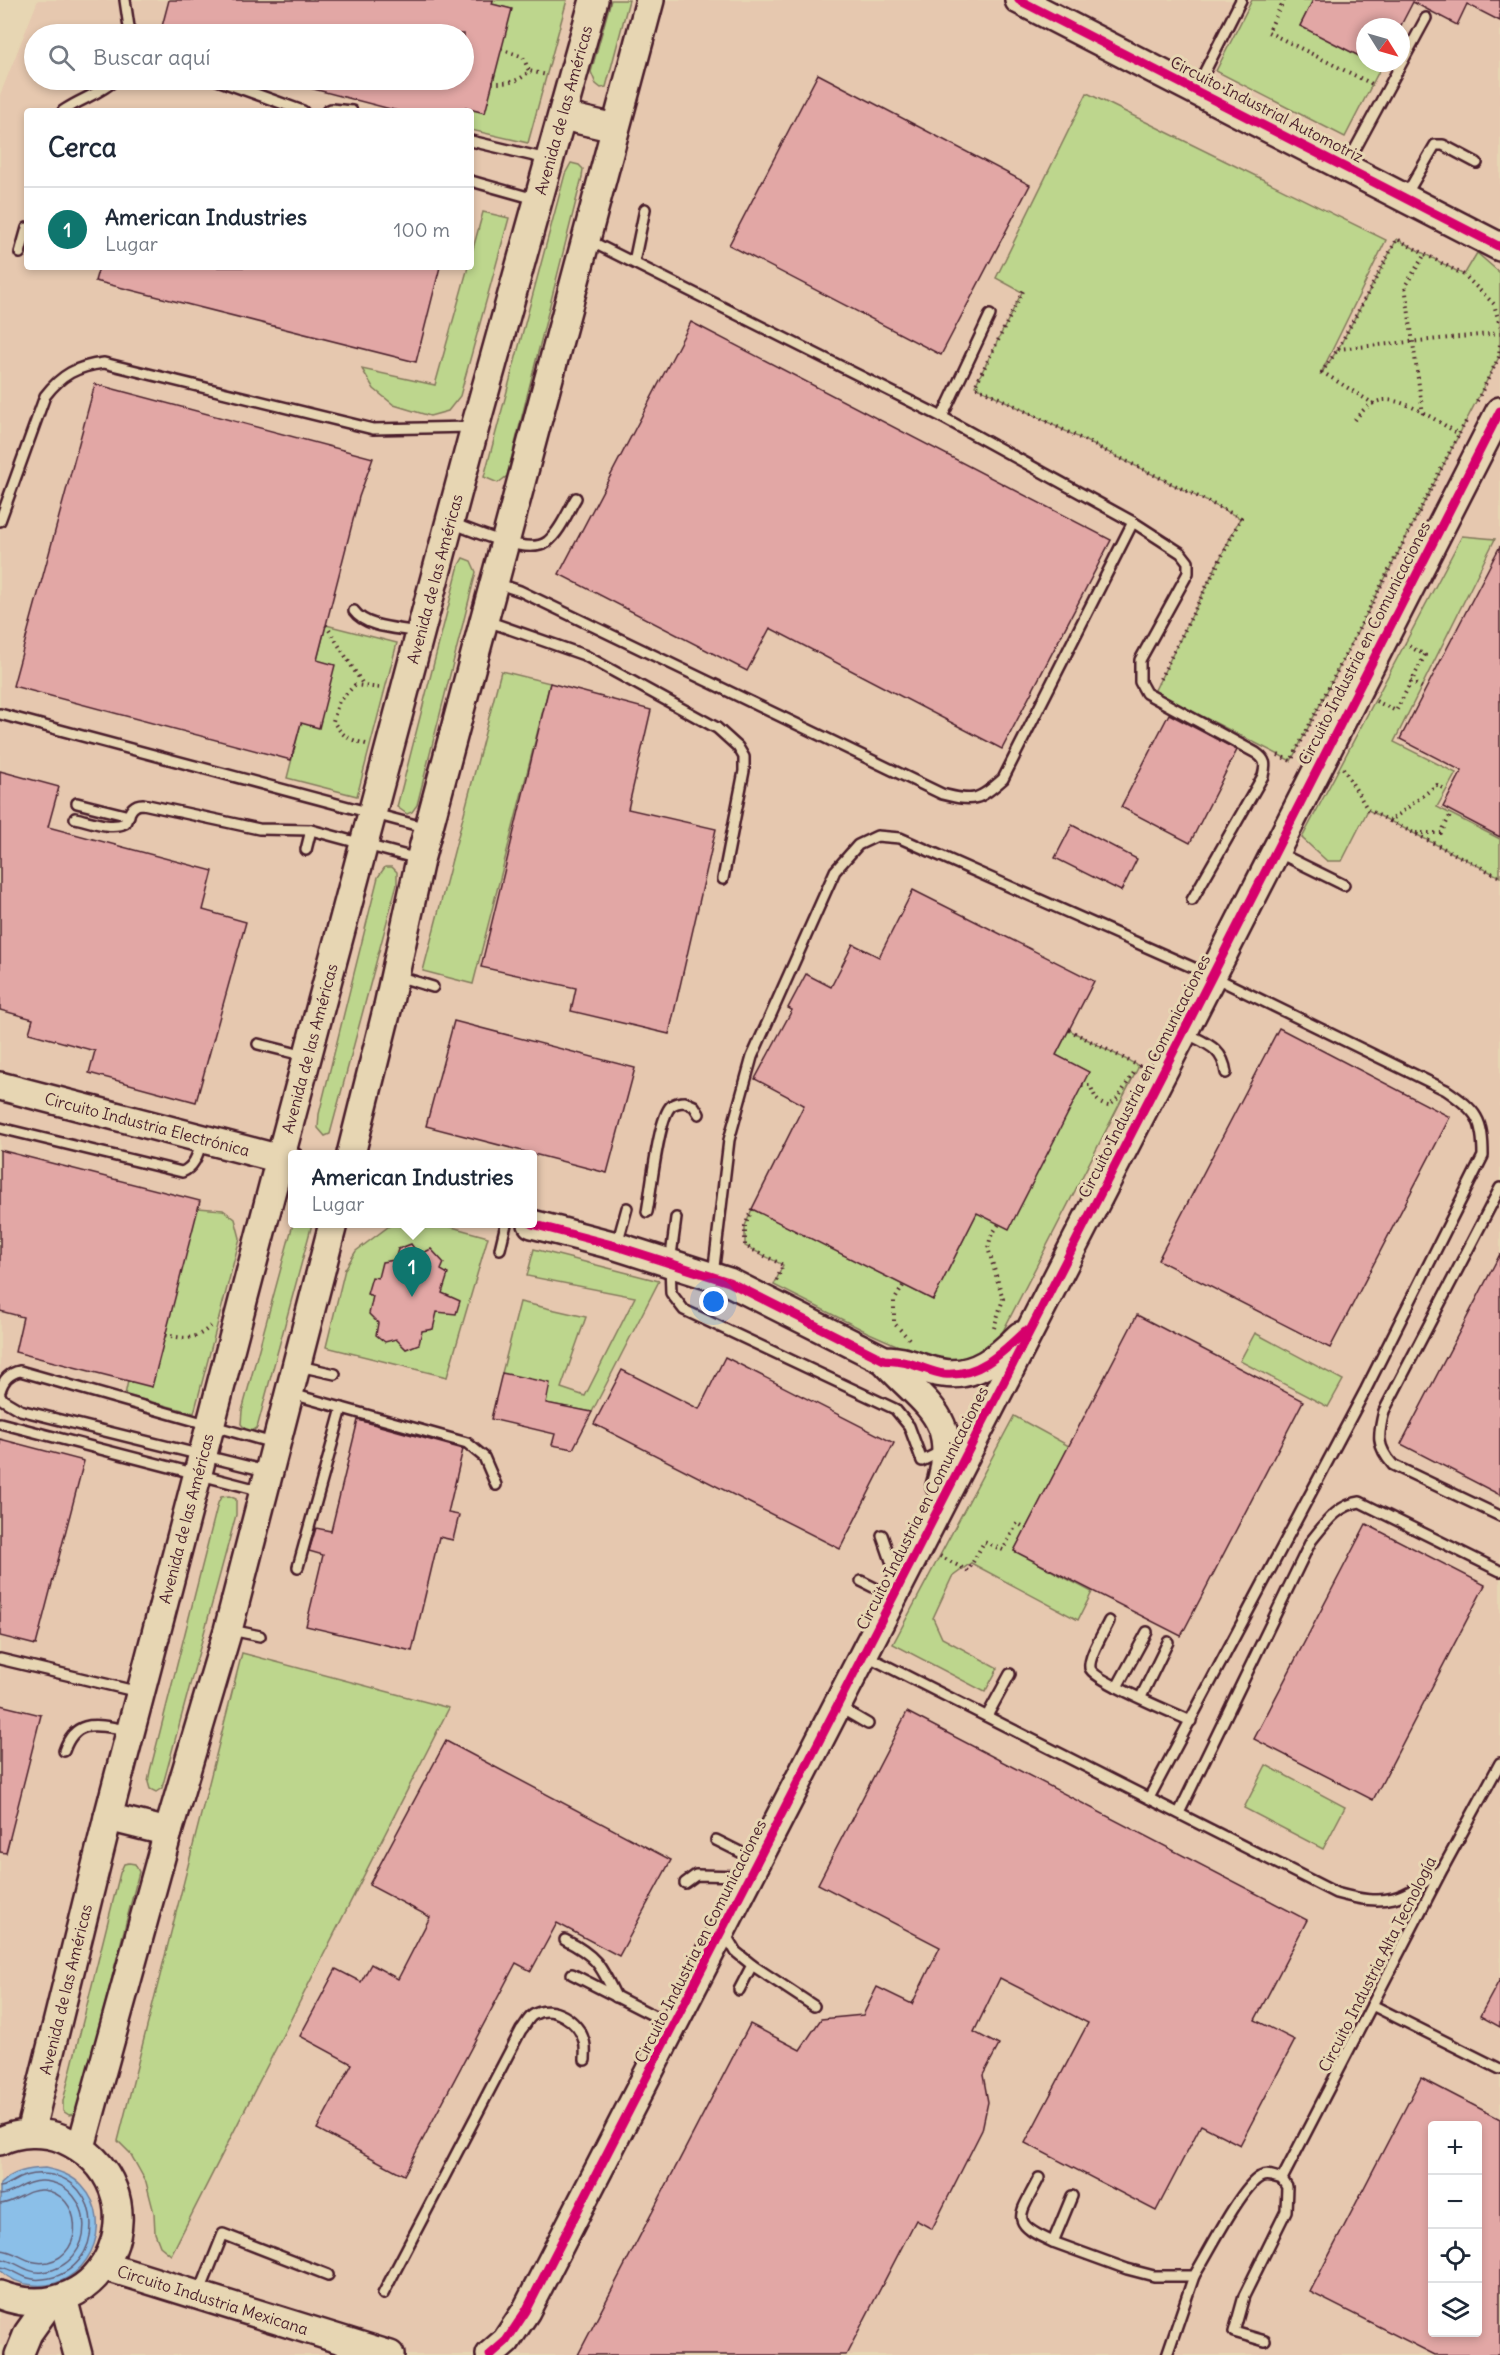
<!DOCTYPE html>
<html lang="es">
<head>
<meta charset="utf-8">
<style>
  body { margin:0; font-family:Delius,sans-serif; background:#f2f2f3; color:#1f2937 }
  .controls { position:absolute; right:18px; bottom:18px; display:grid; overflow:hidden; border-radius:6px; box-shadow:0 3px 9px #0003 }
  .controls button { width:54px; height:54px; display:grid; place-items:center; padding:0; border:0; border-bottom:2px solid #e0e1e3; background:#fff; color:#1f2937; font:30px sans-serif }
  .compass { position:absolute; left:1356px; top:18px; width:54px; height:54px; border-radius:50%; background:#fff; box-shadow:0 3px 9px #0003; rotate:127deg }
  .you { position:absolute; left:714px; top:1302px; width:21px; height:21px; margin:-15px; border:4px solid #fff; border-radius:50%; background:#1a73e8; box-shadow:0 0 0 9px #1a73e833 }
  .badge { display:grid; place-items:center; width:39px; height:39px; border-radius:50%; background:#0f766e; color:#fff; font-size:20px; font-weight:700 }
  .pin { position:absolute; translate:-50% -50px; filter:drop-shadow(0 2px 3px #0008) }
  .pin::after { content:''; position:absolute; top:32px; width:21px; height:18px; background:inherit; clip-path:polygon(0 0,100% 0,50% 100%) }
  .popup { position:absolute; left:288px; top:1150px; width:249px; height:78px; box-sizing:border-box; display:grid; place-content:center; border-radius:6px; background:#fff; filter:drop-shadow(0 2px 4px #0005); font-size:20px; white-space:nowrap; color:#747a83 }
  .popup b { font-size:22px; color:#1f2937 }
  .popup::after { content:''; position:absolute; left:50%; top:100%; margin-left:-12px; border:12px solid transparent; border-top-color:#fff }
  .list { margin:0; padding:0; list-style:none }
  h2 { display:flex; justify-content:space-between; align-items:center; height:78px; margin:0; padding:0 24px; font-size:26px }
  h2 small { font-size:20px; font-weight:400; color:#747a83 }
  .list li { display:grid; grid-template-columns:39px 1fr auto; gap:18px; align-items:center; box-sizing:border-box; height:84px; padding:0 24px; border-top:2px solid #e0e1e3 }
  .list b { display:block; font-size:22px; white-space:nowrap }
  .list p { margin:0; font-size:20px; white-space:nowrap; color:#747a83 }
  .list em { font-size:20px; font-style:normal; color:#747a83 }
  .icon { flex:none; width:33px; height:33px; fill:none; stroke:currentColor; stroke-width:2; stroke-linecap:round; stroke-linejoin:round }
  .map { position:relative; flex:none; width:1500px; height:2355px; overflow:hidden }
  .search { position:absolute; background:#fff; box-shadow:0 3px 9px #0003; left:24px; top:24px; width:450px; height:66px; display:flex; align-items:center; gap:15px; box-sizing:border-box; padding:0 21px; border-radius:33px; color:#747a83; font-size:22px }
  .panel { position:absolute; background:#fff; box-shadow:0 3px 9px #0003; left:24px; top:108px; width:450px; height:162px; border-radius:6px }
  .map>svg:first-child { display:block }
</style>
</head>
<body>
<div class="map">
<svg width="1500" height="2355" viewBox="0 0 1500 2355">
  <rect width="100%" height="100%" fill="#e7d6b3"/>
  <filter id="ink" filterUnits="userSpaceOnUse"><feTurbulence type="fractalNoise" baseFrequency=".0167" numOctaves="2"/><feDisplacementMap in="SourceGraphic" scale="12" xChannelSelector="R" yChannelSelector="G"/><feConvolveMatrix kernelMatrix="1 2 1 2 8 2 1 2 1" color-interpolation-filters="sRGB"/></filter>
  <g filter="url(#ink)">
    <!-- built -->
    <path fill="#e6c8af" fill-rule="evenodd" d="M38,0H1500V2355H36L0,2345V95ZM1365,27H1401V63H1365ZM34,34H464V80H34ZM27,111H471V267H27ZM292,1154H532V1224H292ZM1432,2126H1478V2332H1432Z"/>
    <!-- green -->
    <g fill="#bdd68d" stroke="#847a5c" stroke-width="1.5">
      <polygon points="493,0 567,0 528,143 471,130 471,111 464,111 511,9 492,4"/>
      <polygon points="611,0 629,0 606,87 601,88 596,84 591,72"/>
      <polygon points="1252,0 1313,0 1300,26 1365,59 1365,63 1373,63 1381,67 1345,137 1216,71"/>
      <polygon points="1087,93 1386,240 1320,375 1338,349 1397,239 1464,275 1477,253 1500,273 1500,355 1291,761 1154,692 1240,518 975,386 1022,292 996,278"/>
      <polygon points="571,163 579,165 583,169 582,177 507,476 498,483 484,477 565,174"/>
      <polygon points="483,212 509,218 460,396 448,411 430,416 394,405 374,389 362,369 435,385 468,267 471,267 471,256"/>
      <polygon points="1462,536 1495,539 1394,742 1456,773 1437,807 1500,839 1500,877 1368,810 1342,861 1327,861 1302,838"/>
      <polygon points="463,558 471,561 476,572 417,805 412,812 407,814 397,807 459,565"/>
      <polygon points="326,625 397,643 357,796 287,778"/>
      <polygon points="501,671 550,683 473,984 423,971"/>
      <polygon points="385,867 392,867 397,872 397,884 330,1134 325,1136 318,1128 319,1114 378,877"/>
      <polygon points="1069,1030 1139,1066 1002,1333 989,1347 970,1360 947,1363 928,1359 867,1332 774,1285 783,1265 745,1246 745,1226 752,1209 933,1300 977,1213 1088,1072 1056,1055"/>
      <polygon points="198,1208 223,1210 235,1219 240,1238 194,1413 125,1395 128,1381"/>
      <polygon points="293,1224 312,1224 257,1428 252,1431 247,1431 241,1424 242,1411"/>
      <polygon points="392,1224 441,1224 488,1237 447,1377 326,1347 345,1269 356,1251"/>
      <polygon points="534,1249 659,1281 592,1412 546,1403 502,1373 520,1302 586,1317 561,1388 585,1396 635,1297 527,1276"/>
      <polygon points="1255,1333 1343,1380 1328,1407 1240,1361"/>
      <polygon points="1014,1416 1069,1446 1014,1551 1092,1592 1078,1620 971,1563 952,1577 933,1618 942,1638 998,1668 985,1692 893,1644"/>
      <polygon points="229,1496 236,1499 236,1515 162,1788 156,1792 150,1789 148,1782 150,1771 218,1503 221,1497"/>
      <polygon points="242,1653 449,1708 171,2255 160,2246 155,2233 154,2213 146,2182 130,2153 118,2141"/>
      <polygon points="1266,1765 1345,1807 1323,1849 1244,1808"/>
      <polygon points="129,1863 135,1864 139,1872 79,2106 74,2114 69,2115 63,2111 63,2101 120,1873 124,1864"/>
    </g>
    <!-- water -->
    <path fill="#8bbfe8" stroke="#717f9c" stroke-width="1.5" d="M45,2168C59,2171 72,2175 82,2186C118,2224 86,2291 33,2285C21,2284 9,2279 0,2270V2184C13,2171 28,2169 45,2168Z"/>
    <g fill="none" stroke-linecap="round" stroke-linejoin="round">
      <!-- shore -->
      <g stroke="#645f77" stroke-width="1.5">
        <path d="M0,2187C6,2187 7,2184 12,2182C22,2176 32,2173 43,2174C106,2176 108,2272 43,2279C23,2282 15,2268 0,2267"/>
        <path d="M0,2195C15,2194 25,2180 43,2181C97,2185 98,2265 43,2272C26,2274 16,2260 0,2259"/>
        <path d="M0,2204C16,2203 26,2189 43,2190C82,2194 86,2254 48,2262C26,2266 19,2251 0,2250"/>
      </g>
    </g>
    <!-- building -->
    <g fill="#e2a7a5" stroke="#4a1f2b" stroke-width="1.5" fill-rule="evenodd">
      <polygon points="169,0 493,0 492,4 512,9 485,113 465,108 464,111 398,111 298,85 298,80 464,80 464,34 160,34"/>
      <polygon points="1313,0 1500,0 1500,21 1467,4 1457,25 1413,2 1400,27 1365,27 1365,59 1300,26"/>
      <polygon points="818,74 1030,185 941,355 729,245"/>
      <polygon points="99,267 440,267 416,362 95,281"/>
      <polygon points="691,322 1111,540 1002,749 770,628 747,671 559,574"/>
      <polygon points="95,384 373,458 359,497 317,660 335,665 319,728 301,723 291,760 13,686"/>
      <polygon points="1500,546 1500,837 1443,807 1462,771 1400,739"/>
      <polygon points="550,683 651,710 628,809 716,829 669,1034 571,1011 576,988 481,967"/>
      <polygon points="1169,714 1237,750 1190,843 1121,807"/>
      <polygon points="0,771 59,787 48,827 213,871 203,910 246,922 196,1102 89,1073 95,1051 29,1033 33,1019 0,1010"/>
      <polygon points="1072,825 1137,859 1121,891 1055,858"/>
      <polygon points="913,890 1094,981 1056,1055 1089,1072 1009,1229 977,1213 933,1300 752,1209 804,1105 755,1079 792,1010 788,1008 806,974 831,987 853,944 879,957"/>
      <polygon points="454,1021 635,1068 607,1173 426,1126"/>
      <polygon points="1279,1028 1450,1117 1330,1348 1158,1260"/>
      <polygon points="0,1150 200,1201 152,1387 15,1352 23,1317 0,1311"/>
      <polygon points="411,1244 419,1255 431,1249 444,1263 441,1270 448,1274 442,1293 460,1301 456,1314 437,1312 433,1329 422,1331 419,1344 406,1349 396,1339 385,1342 376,1335 378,1323 369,1314 373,1296 367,1294 372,1277 378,1278 382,1262 395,1260 398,1249"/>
      <polygon points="1500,1254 1500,1495 1401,1444"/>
      <polygon points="1137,1315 1303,1401 1181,1636 1014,1551"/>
      <polygon points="725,1357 894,1443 840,1549 594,1424 622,1370 699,1409"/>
      <polygon points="502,1373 550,1383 546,1403 592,1412 573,1449 552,1445 555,1434 491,1419"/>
      <polygon points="358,1420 463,1449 448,1513 459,1515 453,1540 439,1537 412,1651 306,1626 323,1555 309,1551 316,1528 331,1531"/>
      <polygon points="0,1439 84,1461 36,1645 0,1636"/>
      <polygon points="1366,1524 1485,1585 1373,1800 1254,1739"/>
      <polygon points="0,1705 41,1715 6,1853 0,1852"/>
      <polygon points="907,1712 1307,1920 1255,2020 1295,2040 1240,2145 1201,2125 1156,2211 1025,2143 1088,2023 1000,1978 974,2032 999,2045 983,2075 988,2102 982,2130 932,2229 916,2220 846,2355 578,2355 750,2024 800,2050 821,2019 863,2015 877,1987 912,2004 940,1947 818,1884"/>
      <polygon points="446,1741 671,1860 619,1956 557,1923 531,1971 516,1963 404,2175 317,2129 352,2064 300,2036 336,1969 361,1982 371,1964 398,1979 430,1917 369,1885"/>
      <polygon points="1500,1979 1500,2027 1480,2016"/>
      <path d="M1421,2078L1500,2119V2355H1435L1310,2292ZM1432,2126H1478V2332H1432Z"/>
    </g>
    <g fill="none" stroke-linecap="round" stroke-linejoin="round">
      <defs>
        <g id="lane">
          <polyline points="125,0 130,34"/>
          <polyline points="217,80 303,111"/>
          <polyline points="1196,89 1241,0"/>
          <path d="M63,111C80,99 100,94 115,80"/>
          <polyline points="327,111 331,109 352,111"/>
          <polyline points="471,141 547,159"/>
          <polyline points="1346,166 1426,18"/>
          <polyline points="471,181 535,199"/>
          <polyline points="1406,195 1435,145 1443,145 1477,163"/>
          <path d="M588,240L942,417L1133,522L1181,553L1188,562V573L1140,660V682L1146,693L1256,753C1266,760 1266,764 1263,776L1192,900"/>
          <polyline points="20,253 27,228"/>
          <polyline points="634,262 645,209"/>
          <polyline points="942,417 990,315"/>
          <path d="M0,521L45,396C61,375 77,366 104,363L373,429L472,427"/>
          <path d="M452,523C473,531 528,556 547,542C560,532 568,511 576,498"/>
          <path d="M496,583L520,591L942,794C974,802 978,801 1003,779L1133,522"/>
          <path d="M354,611C366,628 399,628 418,632"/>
          <polyline points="487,621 584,655 717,728 738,747 744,757 744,771 723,879"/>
          <polyline points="0,714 427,828"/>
          <polyline points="77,803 129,816"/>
          <path d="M75,818C90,821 111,830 125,823C130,813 131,804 143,804L259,829L311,830L418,859"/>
          <polyline points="306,850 311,830"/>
          <polyline points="1279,853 1344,885"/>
          <polyline points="397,976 433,987"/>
          <path d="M1186,1033C1207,1044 1223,1048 1226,1073"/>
          <polyline points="258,1044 306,1056"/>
          <path d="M0,1128L182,1172C195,1167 198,1153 202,1141"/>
          <path d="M1500,1188L1384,1411C1378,1435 1376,1446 1393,1465L1500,1516"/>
          <path d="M647,1212C651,1192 658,1118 671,1106C675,1103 680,1102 685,1102L694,1106L699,1114"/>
          <polyline points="676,1218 670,1263 671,1293 684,1310 895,1409 909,1426 922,1461 942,1451"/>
          <polyline points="617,1244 627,1208"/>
          <polyline points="500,1249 506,1224"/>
          <path d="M713,1275L729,1140L752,1057L835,871L858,845L877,836L900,838L1212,976L1446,1090C1477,1111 1483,1119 1483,1156L1366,1389L1149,1798"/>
          <polyline points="299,1366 335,1374"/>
          <path d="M0,1391C3,1380 9,1373 20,1371L273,1443"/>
          <polyline points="292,1394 467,1443 484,1457 496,1485"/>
          <polyline points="0,1395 3,1400 20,1410 266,1471"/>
          <polyline points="0,1423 262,1491"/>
          <polyline points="882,1535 897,1578"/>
          <polyline points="298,1567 342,1408"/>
          <polyline points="861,1581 891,1596"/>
          <path d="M1109,1621C1104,1632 1088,1657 1090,1668C1093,1680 1176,1714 1191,1721"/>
          <polyline points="231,1630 260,1636"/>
          <path d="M867,1656L1336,1893C1387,1907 1402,1901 1443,1868"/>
          <polyline points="0,1659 139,1692"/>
          <polyline points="1117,1687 1147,1632"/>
          <polyline points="1141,1697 1168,1642"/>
          <polyline points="839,1707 868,1724"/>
          <polyline points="987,1716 1010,1674"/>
          <path d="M64,1751C76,1716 99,1726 129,1730"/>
          <path d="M1179,1813L1311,1541C1325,1524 1337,1505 1360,1502L1500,1571"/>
          <polyline points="716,1840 756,1860"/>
          <polyline points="685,1883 696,1875 746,1876"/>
          <polyline points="724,1932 736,1952 752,1965 739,1990"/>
          <path d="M565,1940C597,1956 601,1966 616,1997"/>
          <polyline points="752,1965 814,2006"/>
          <polyline points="572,1974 672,2025"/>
          <polyline points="1372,2005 1500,2069"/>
          <path d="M1039,2178C1020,2216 1007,2222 1053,2242"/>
          <polyline points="1282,2179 1443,1868 1500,1763"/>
          <path d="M1072,2196L1053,2242L1127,2269L1154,2276H1194C1208,2254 1241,2187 1260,2177C1267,2173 1275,2177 1282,2179L1287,2187L1286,2211L1244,2296L1234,2332L1265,2341"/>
          <polyline points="199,2294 223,2234 328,2275"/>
          <path d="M383,2294L521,2030C525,2026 528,2018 533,2015C552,2003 579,2021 584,2041C586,2047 585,2054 585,2060"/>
          <polyline points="1167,2355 1194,2276"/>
        </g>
        <g id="secondary">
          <polyline points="1019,0 1500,247"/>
          <polyline points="563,116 615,128"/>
          <path id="s1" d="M0,1086L292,1162"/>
          <polyline points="351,1154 388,1006 420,860 650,0"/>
          <path d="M532,1224L616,1246L729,1282L884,1360C891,1360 900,1361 907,1363C919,1366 930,1372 943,1373C975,1378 999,1357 1020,1336"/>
          <path d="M884,1360C924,1405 961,1416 940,1486"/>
          <polyline points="108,1817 168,1832"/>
          <path id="s2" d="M30,2133L108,1817L280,1159L475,427L594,0"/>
          <path d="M0,2141C18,2132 44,2131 63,2139C169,2186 108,2336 0,2295"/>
          <polyline points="81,2147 168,1832 228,1630 333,1224"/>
          <path id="s3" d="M104,2266L390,2355"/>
          <polyline points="63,2298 78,2355"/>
          <polyline points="19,2355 28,2333 50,2302"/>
          <polyline points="490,2355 506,2341 526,2311 1184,1031 1500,411"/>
        </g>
      </defs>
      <!-- lane casing -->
      <use href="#lane" stroke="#4a1f2b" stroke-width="14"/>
      <!-- secondary casing -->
      <use href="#secondary" stroke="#4a1f2b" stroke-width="32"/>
      <!-- path -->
      <g stroke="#4a1f2b" stroke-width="4" stroke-dasharray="1.5 4.5" stroke-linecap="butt">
        <polyline points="1284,0 1268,32 1372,84"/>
        <polyline points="501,49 523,57 529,71"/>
        <path d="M492,83C508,83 518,83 529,71L547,75"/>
        <polyline points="1023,291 975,386 1241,518 1158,683"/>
        <polyline points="1338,349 1500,333"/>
        <polyline points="1477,401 1499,357 1500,344"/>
        <polyline points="1374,404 1322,372 1338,349 1397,239 1464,275 1494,304 1500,326"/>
        <polyline points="1423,414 1405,286 1425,254"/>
        <path d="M1355,420C1362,410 1373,400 1386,400C1408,400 1440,423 1459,434L1468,418"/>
        <polyline points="326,625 364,686"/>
        <polyline points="1410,681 1425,689"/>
        <polyline points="1376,701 1396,711 1425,655 1405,644"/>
        <path d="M366,744C348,739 343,737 333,721L339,701L355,685L381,688"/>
        <polyline points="1278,755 1291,761 1459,434"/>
        <polyline points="1343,768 1368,810 1390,821 1437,785 1446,790"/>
        <polyline points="1390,821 1500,877"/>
        <polyline points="1416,833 1441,833 1451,814"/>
        <polyline points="1069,1030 1139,1066 1138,1067"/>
        <path d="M1082,1085H1090C1095,1096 1096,1104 1109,1106L1118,1098L1135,1071"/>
        <polyline points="752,1209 745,1226 745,1246 783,1265 776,1282"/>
        <polyline points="903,1286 894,1301 894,1323 909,1339"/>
        <polyline points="994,1328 1003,1299 988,1248 991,1236 999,1224"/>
        <path d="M165,1335C188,1339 194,1341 212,1325"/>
        <polyline points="940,1556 968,1571 984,1542 1003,1550 1017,1523 1026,1528"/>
      </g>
      <!-- lane -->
      <use href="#lane" stroke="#e7d6b3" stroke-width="9"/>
      <!-- secondary -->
      <use href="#secondary" stroke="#e7d6b3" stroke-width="27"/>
      <defs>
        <g id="cycleway">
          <polyline points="1019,0 1500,247"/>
          <path d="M532,1224L616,1246L729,1282L884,1360C891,1361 900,1361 907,1363C920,1366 931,1372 944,1374C978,1377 1002,1353 1025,1331"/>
          <polyline points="490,2355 506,2341 526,2311 1184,1031 1500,411"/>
        </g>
      </defs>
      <!-- cycleway casing -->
      <use href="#cycleway" stroke="#e7d6b3" stroke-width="13"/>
      <!-- cycleway -->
      <use href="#cycleway" stroke="#d6006c" stroke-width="9"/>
    </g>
  </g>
  <g text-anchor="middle" stroke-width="6" stroke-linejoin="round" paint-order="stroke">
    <!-- street labels -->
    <g font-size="16" fill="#4a1f2b" stroke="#e7d6b3">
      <text dy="6" stroke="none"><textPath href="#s2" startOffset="2092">Avenida de las Américas</textPath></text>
      <text transform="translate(1267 109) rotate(27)" y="6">Circuito Industrial Automotriz</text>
      <text dy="6" stroke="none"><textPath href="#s2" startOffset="1606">Avenida de las Américas</textPath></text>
      <text transform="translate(1364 643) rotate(-63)" y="6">Circuito Industria en Comunicaciones</text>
      <text dy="6" stroke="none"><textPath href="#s2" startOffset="1120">Avenida de las Américas</textPath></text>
      <text transform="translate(1144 1076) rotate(-63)" y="6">Circuito Industria en Comunicaciones</text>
      <text dy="6" stroke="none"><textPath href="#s1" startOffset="152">Circuito Industria Electrónica</textPath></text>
      <text transform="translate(922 1508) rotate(-63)" y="6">Circuito Industria en Comunicaciones</text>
      <text dy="6" stroke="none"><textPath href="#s2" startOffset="634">Avenida de las Américas</textPath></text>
      <text transform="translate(700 1941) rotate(-63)" y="6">Circuito Industria en Comunicaciones</text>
      <text transform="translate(1377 1964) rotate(-63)" y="6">Circuito Industria Alta Tecnología</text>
      <text dy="6" stroke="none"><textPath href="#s2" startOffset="148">Avenida de las Américas</textPath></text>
      <text dy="6" stroke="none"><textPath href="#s3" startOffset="114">Circuito Industria Mexicana</textPath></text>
    </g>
  </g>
</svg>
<div class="controls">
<button>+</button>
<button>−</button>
<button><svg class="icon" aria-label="locate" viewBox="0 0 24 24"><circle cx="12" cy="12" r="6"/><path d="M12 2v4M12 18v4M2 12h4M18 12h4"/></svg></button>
<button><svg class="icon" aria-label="layers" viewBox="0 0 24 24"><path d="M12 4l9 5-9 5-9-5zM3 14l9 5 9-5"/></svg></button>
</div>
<svg class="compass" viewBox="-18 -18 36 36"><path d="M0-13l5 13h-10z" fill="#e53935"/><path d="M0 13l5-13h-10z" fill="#747a83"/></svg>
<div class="you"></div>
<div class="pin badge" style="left:412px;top:1297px">1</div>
<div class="popup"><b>American Industries</b>Lugar</div>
<div class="search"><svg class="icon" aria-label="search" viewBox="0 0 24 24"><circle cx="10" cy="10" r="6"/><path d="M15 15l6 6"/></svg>Buscar aquí</div>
<section class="panel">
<h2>Cerca<small></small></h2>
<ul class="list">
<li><span class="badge">1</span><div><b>American Industries</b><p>Lugar</p></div><em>100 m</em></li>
</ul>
</section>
</div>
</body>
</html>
